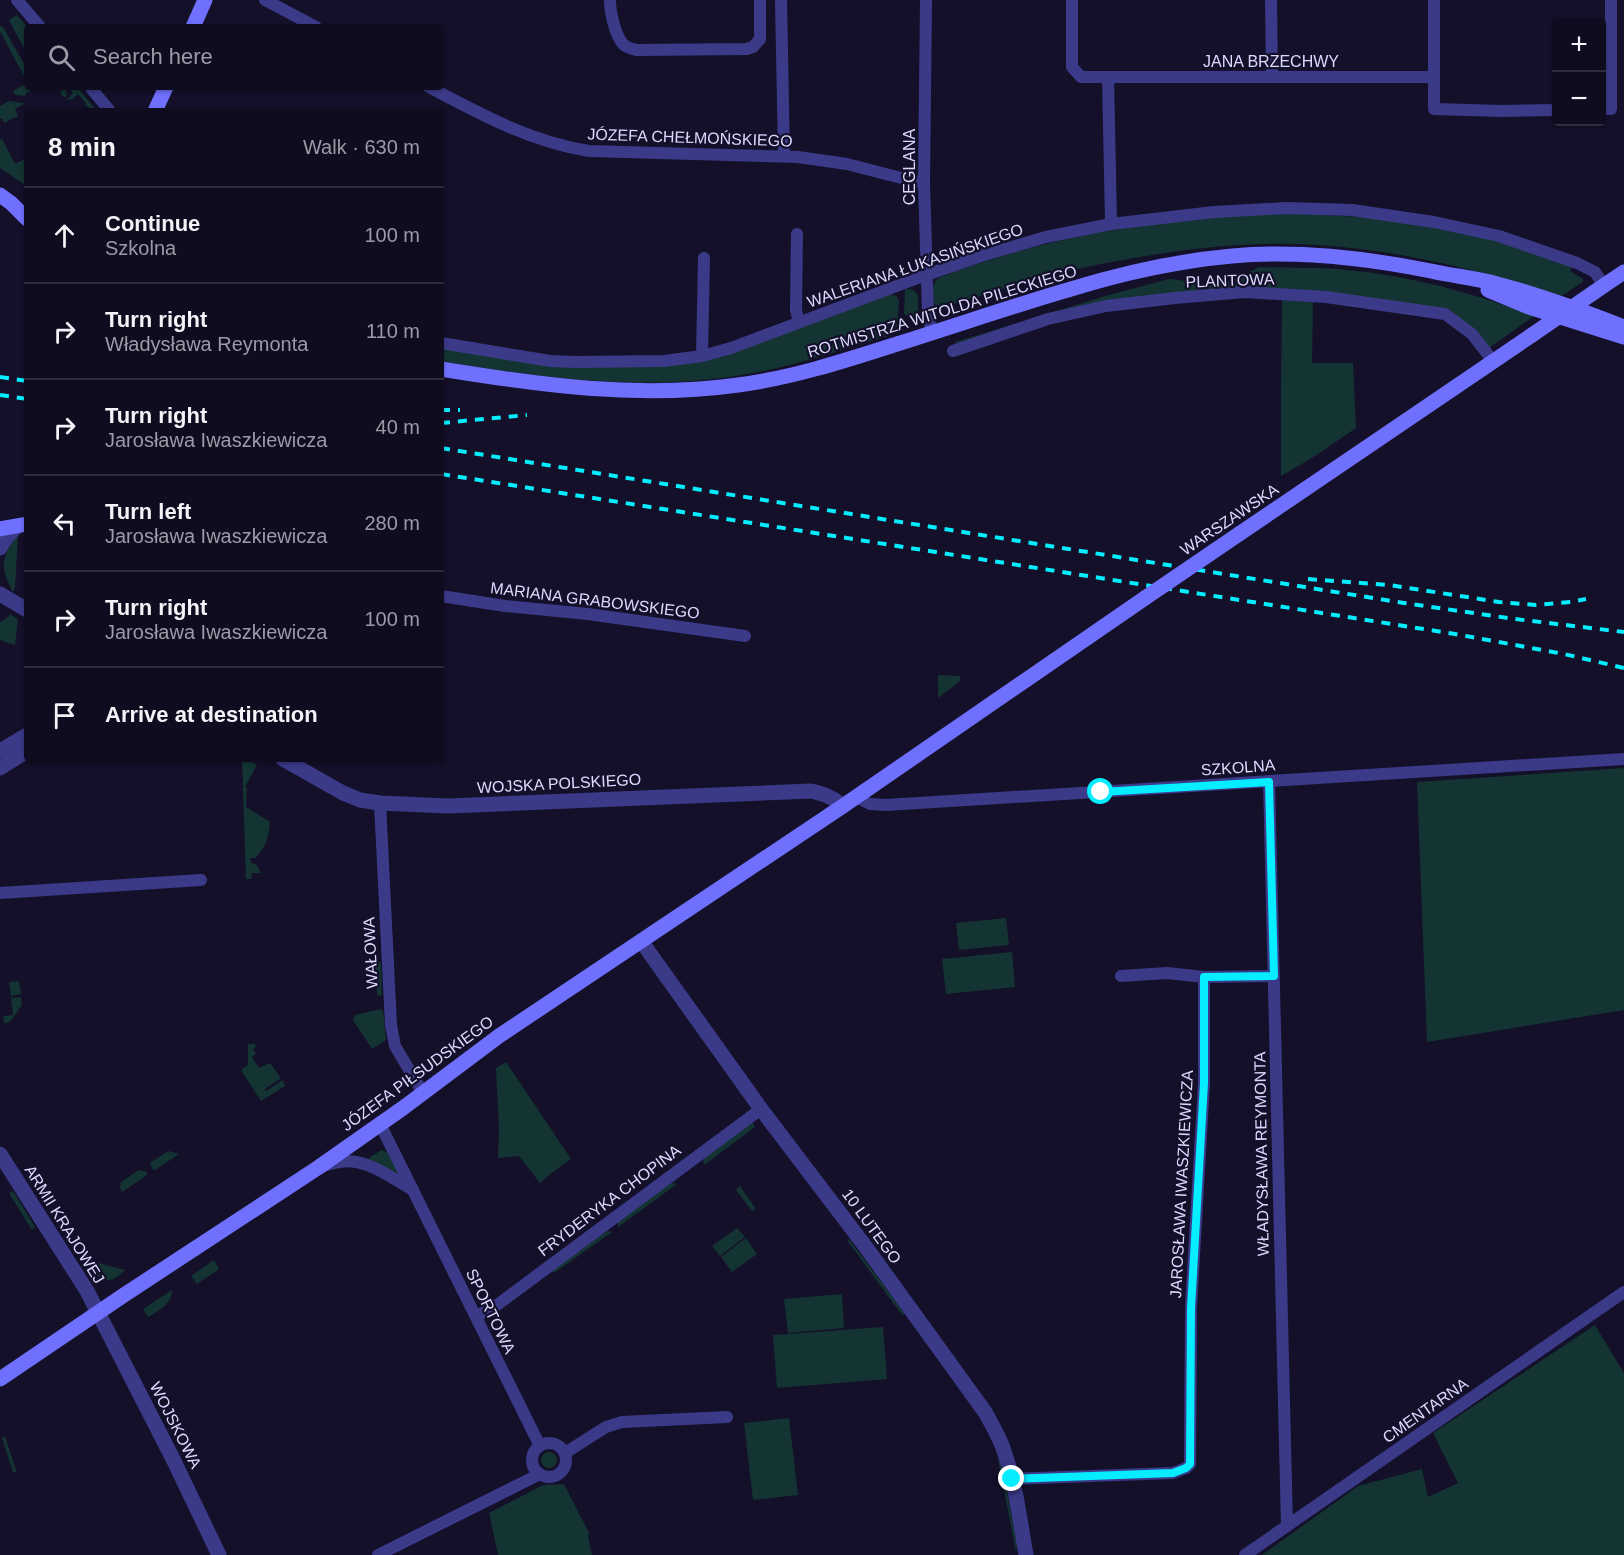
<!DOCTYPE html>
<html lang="en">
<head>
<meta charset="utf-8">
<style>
  body { margin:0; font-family:Arial,sans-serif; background:#181529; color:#f1f3f6 }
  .controls { position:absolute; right:18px; top:18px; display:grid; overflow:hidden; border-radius:6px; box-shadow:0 2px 4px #0004 }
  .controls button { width:54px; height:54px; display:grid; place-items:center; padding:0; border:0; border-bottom:2px solid #2f2c3e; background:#0f0c20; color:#f1f3f6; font:30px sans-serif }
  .stop { position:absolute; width:18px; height:18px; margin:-14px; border:4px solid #05edff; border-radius:50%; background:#fff }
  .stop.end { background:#05edff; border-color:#fff; box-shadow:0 2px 6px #0008 }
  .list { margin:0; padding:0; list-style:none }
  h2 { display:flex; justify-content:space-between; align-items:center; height:78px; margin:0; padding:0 24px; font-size:26px }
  h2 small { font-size:20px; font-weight:400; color:#9b9ba5 }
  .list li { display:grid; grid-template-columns:39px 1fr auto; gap:18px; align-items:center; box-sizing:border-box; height:96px; padding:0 24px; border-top:2px solid #2f2c3e }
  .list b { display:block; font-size:22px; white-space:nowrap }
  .list p { margin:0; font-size:20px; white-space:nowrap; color:#9b9ba5 }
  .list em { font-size:20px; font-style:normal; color:#9b9ba5 }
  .icon { flex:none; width:33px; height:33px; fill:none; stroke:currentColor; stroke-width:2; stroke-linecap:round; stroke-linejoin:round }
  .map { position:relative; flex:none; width:1624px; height:1555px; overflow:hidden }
  .search { position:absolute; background:#0f0c20; box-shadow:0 2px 4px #0004; left:24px; top:24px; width:420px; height:66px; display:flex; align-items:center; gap:15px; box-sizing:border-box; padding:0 21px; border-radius:6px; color:#9b9ba5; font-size:22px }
  .panel { position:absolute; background:#0f0c20; box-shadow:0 2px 4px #0004; left:24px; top:108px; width:420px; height:654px; border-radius:6px }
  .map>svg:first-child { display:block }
</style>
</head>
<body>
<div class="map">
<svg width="1624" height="1555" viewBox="0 0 1624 1555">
  <rect width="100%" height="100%" fill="#14102a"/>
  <!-- green -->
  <g fill="#133432">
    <polygon points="17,15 27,27 27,54 9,20"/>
    <polygon points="0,26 3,27 27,69 27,82 0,31"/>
    <polygon points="27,83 27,87 36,87 25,94 26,96 15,95 13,91"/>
    <polygon points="65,87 77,87 97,111 93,111 90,108 89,108 85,104 86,103 78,94 72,99 67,100 73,93 69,88 65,92 67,94 65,98 61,94 61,91"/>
    <polygon points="9,101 23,103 24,104 15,109 18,116 4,123 2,118 0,119 0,106"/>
    <polygon points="2,139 15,164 27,158 27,186 0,168 0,140"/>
    <path d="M1288,213L1396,219L1496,240L1572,267L1570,271L1583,279V282L1561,296C1482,271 1401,250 1317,245C1243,240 1168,251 1096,265C1042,276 991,294 938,308C930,301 931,285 938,278C1049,235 1170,216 1288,213Z"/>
    <path d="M1259,267C1288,268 1318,267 1347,270C1411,276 1474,293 1534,316L1489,348L1453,315L1296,291L1159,295L956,344L955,342L1109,295L1169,279L1203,283H1221L1236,279Z"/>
    <path d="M905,289C922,288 918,302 918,314L909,317L904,314Z"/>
    <path d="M892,293L893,296L896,295L899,301L897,327L890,332L891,335C841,350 792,367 741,375C638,392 542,378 441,361V348L680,364Z"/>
    <polygon points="1282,300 1313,302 1312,363 1353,363 1356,428 1312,458 1281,476 1281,389"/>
    <path d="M18,535L15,587L13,592C0,568 0,557 18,535Z"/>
    <polygon points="10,614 18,619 15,645 0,640 0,622 8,617"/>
    <polygon points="938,675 960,676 960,681 938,698"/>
    <path d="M242,759H247L257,765L245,787L247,788L246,807L270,822C269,836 266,848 255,858H250L251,863C258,864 258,867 261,873H252L251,879H246Z"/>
    <polygon points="1624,768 1624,1010 1427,1042 1417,782"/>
    <polygon points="1006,918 1009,945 959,950 956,923"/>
    <polygon points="1012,952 1015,987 946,994 942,959"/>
    <polygon points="378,961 381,963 382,995 378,996 377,994 375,964 374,962"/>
    <polygon points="19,981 21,994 11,996 9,982"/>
    <polygon points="21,997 22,1005 10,1022 4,1023 3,1016 13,1015 11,998"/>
    <polygon points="381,1009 383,1011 386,1040 372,1049 353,1020 355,1015"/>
    <polygon points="253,1042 256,1046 253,1049 256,1054 252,1057 259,1068 270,1063 281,1078 265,1089 266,1091 283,1080 285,1086 261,1101 241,1070 248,1065 248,1044 253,1044"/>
    <polygon points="506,1062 571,1159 557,1169 540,1183 519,1156 498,1158 499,1128 496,1068"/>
    <polygon points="752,1122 755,1127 704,1165 703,1160 705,1157"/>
    <polygon points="382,1150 386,1152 387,1151 399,1173 398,1174 369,1161 370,1157"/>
    <polygon points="168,1151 179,1154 155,1170 153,1170 150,1163"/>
    <polygon points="139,1170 147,1172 147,1175 122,1192 120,1188 121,1182"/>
    <polygon points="670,1182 677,1184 618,1227 618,1221"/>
    <polygon points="740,1186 756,1209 752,1211 736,1190"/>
    <polygon points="13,1191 35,1227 32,1230 9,1193"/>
    <polygon points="737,1228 745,1237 720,1256 712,1246"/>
    <polygon points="607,1231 612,1232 554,1273 552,1271"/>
    <polygon points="746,1238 757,1254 732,1272 721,1257"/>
    <polygon points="849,1239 905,1314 902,1315 847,1240"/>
    <polygon points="214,1260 219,1269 197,1284 191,1276"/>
    <path d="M87,1261H91L125,1270C107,1288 99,1281 87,1261Z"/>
    <path d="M172,1290C172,1305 159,1310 148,1317L143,1309Z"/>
    <polygon points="842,1294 844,1328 788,1333 784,1299"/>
    <polygon points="1595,1325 1624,1373 1624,1555 1262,1555 1358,1486 1422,1469 1428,1497 1458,1483 1433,1433"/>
    <polygon points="883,1327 887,1379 777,1388 773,1335"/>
    <polygon points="789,1418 798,1495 753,1500 744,1423"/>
    <polygon points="5,1436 17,1473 13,1472 2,1438"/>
    <circle cx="549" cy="1460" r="8"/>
    <polygon points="998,1460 1002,1465 1017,1545 1016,1551"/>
    <polygon points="564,1484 590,1535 588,1535 592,1555 498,1555 489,1513 543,1485"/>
  </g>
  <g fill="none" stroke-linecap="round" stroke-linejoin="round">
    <!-- minor -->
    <g stroke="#3b3a89" stroke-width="12">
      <polyline points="17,0 40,27"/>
      <polyline points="265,0 316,27"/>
      <path d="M610,0C610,12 615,35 623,44C627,48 632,49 637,50L747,49L753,47L760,39V0"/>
      <polyline points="781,0 784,156"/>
      <polyline points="926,0 924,183 928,314 932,333"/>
      <polyline points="1072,0 1072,67 1081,77 1108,77 1111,224"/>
      <polyline points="1271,0 1272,77"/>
      <polyline points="1434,0 1434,109 1502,111 1556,110"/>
      <polyline points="1108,77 1434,77"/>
      <polyline points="90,87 110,111"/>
      <path d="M429,87C480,114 531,142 589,151L798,157L847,164L909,180L924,183"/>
      <polyline points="1602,109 1611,109 1611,0"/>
      <polyline points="797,234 796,310 799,322"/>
      <polyline points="441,343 550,361 577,362 664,361 702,356 731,348 926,275 984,255 1046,237 1111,224 1214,212 1286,208 1352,210 1434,222 1499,236 1577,263 1595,272 1604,286"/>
      <polyline points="953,351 1048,319 1106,306 1175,298 1245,292 1326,297 1445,314 1472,334 1493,361"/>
      <polyline points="702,356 704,258"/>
      <polyline points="441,596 505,606 588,614 745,636"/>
      <polyline points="1269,781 1287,1526"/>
      <polyline points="856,797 870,804 886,805 1624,759"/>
      <polyline points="380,803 391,1025 395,1046 423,1093"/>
      <polyline points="0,893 201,880"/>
      <polyline points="1121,976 1167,973 1204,977 1274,976"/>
      <polyline points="380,1124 540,1446"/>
      <path d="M323,1166C334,1163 345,1160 356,1162C375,1165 397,1181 413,1190"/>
      <polyline points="476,1316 493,1308 761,1109"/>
      <circle cx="549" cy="1460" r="17"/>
      <polyline points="565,1453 606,1427 622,1422 727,1417"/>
      <polyline points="1012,1479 1173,1473 1186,1468 1190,1464 1191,1308 1204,1083 1204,977"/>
      <polyline points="378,1555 540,1474"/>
      <polyline points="1245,1555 1624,1292"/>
    </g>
    <!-- tertiary -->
    <g stroke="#3b3a89" stroke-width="15">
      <polyline points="0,548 6,538 17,526"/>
      <polyline points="0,594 27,610"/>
      <polyline points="0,751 27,735"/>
      <path d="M283,759L343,793L360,800L380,803L448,806L811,791C824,794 833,797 843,806"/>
      <polyline points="0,768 27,751"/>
      <path d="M641,941L761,1109L865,1246L985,1412C992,1425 1001,1439 1005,1454C1016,1486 1020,1521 1026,1555"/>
      <polyline points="0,1154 87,1291 174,1461 219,1555"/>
    </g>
    <!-- secondary -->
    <g stroke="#7070ff" stroke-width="15">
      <polyline points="193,27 205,0"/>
      <polyline points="155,111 166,87"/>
      <polyline points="0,195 11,203 27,219"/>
      <polyline points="1488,290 1529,307 1624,337"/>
      <polyline points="1593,293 1624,272"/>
      <path d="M441,369C539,385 638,399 738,385C792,378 844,361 897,344C955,326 1012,306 1071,289C1123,273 1177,261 1232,256C1299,250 1366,258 1431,271C1453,276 1476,278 1497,284C1540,295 1583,311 1624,327"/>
      <polyline points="0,529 27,524"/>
      <polyline points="1239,534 1532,335"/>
      <polyline points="0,1379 124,1295 319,1167 403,1108 499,1036 843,806 1145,598"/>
    </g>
    <!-- rail -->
    <g stroke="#05edff" stroke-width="4" stroke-dasharray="9 8" stroke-linecap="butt">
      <polyline points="0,377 27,381"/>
      <polyline points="0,395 27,399"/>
      <polyline points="441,410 460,410"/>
      <polyline points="441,423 527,415"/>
      <polyline points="441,448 1404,603 1515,619 1624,632"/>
      <polyline points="441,474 1455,634 1564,654 1624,668"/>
      <polyline points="1308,579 1389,585 1499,602 1536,605 1571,602 1586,599"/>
    </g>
    <!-- secondary-bridge -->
    <g stroke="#7070ff" stroke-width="15">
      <polyline points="1532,335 1593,293"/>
      <polyline points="1145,598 1239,534"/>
    </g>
  </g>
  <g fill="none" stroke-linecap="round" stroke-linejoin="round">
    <!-- route -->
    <polyline stroke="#05edff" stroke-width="8" points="1012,1479 1173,1473 1186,1468 1190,1464 1191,1308 1204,1083 1204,977 1274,976 1269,782 1101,792"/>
  </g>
  <g text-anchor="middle" stroke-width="4.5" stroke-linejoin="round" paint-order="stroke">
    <!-- street labels -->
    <g font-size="16" fill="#dcd9ff" stroke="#14102a">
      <text x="1271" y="67">JANA BRZECHWY</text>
      <text transform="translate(690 137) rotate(2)" y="6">JÓZEFA CHEŁMOŃSKIEGO</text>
      <text transform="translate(909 167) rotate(-90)" y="6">CEGLANA</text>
      <text transform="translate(915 265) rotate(-19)" y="6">WALERIANA ŁUKASIŃSKIEGO</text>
      <text transform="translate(1230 280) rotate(-2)" y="6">PLANTOWA</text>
      <text transform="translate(942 311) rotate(-17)" y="6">ROTMISTRZA WITOLDA PILECKIEGO</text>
      <text transform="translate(1229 519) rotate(-34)" y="6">WARSZAWSKA</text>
      <text transform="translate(595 600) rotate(7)" y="6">MARIANA GRABOWSKIEGO</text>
      <text transform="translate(1238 767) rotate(-4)" y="6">SZKOLNA</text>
      <text transform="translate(559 783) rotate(-3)" y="6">WOJSKA POLSKIEGO</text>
      <text transform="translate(370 953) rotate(-93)" y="6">WAŁOWA</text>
      <text transform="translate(417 1073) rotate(-36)" y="6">JÓZEFA PIŁSUDSKIEGO</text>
      <text transform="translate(1261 1154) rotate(-91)" y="6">WŁADYSŁAWA REYMONTA</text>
      <text transform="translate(1181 1184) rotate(-87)" y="6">JAROSŁAWA IWASZKIEWICZA</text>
      <text transform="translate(609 1200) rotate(-37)" y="6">FRYDERYKA CHOPINA</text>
      <text transform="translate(65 1224) rotate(58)" y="6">ARMII KRAJOWEJ</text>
      <text transform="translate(872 1226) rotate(54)" y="6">10 LUTEGO</text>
      <text transform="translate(491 1311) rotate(64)" y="6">SPORTOWA</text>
      <text transform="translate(1425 1410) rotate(-35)" y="6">CMENTARNA</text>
      <text transform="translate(176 1425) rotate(63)" y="6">WOJSKOWA</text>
    </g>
  </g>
</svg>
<div class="controls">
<button>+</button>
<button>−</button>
</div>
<div class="stop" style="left:1101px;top:792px"></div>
<div class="stop end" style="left:1012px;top:1479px"></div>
<div class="search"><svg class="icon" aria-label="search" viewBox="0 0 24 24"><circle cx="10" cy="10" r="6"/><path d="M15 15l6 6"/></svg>Search here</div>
<section class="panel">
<h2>8 min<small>Walk · 630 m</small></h2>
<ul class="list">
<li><svg class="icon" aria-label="ahead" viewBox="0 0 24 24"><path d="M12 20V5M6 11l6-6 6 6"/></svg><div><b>Continue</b><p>Szkolna</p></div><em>100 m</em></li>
<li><svg class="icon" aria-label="right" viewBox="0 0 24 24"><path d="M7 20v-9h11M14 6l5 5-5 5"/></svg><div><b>Turn right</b><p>Władysława Reymonta</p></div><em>110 m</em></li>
<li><svg class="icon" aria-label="right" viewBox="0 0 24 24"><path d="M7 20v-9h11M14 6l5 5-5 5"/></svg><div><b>Turn right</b><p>Jarosława Iwaszkiewicza</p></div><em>40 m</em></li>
<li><svg class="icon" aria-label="left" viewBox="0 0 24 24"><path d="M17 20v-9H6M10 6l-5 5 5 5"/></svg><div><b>Turn left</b><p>Jarosława Iwaszkiewicza</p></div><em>280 m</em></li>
<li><svg class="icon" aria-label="right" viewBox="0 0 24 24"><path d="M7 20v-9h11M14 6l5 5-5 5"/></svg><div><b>Turn right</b><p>Jarosława Iwaszkiewicza</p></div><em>100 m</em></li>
<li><svg class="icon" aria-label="arrive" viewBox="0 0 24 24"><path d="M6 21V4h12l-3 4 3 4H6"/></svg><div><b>Arrive at destination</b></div></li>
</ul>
</section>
</div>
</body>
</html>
